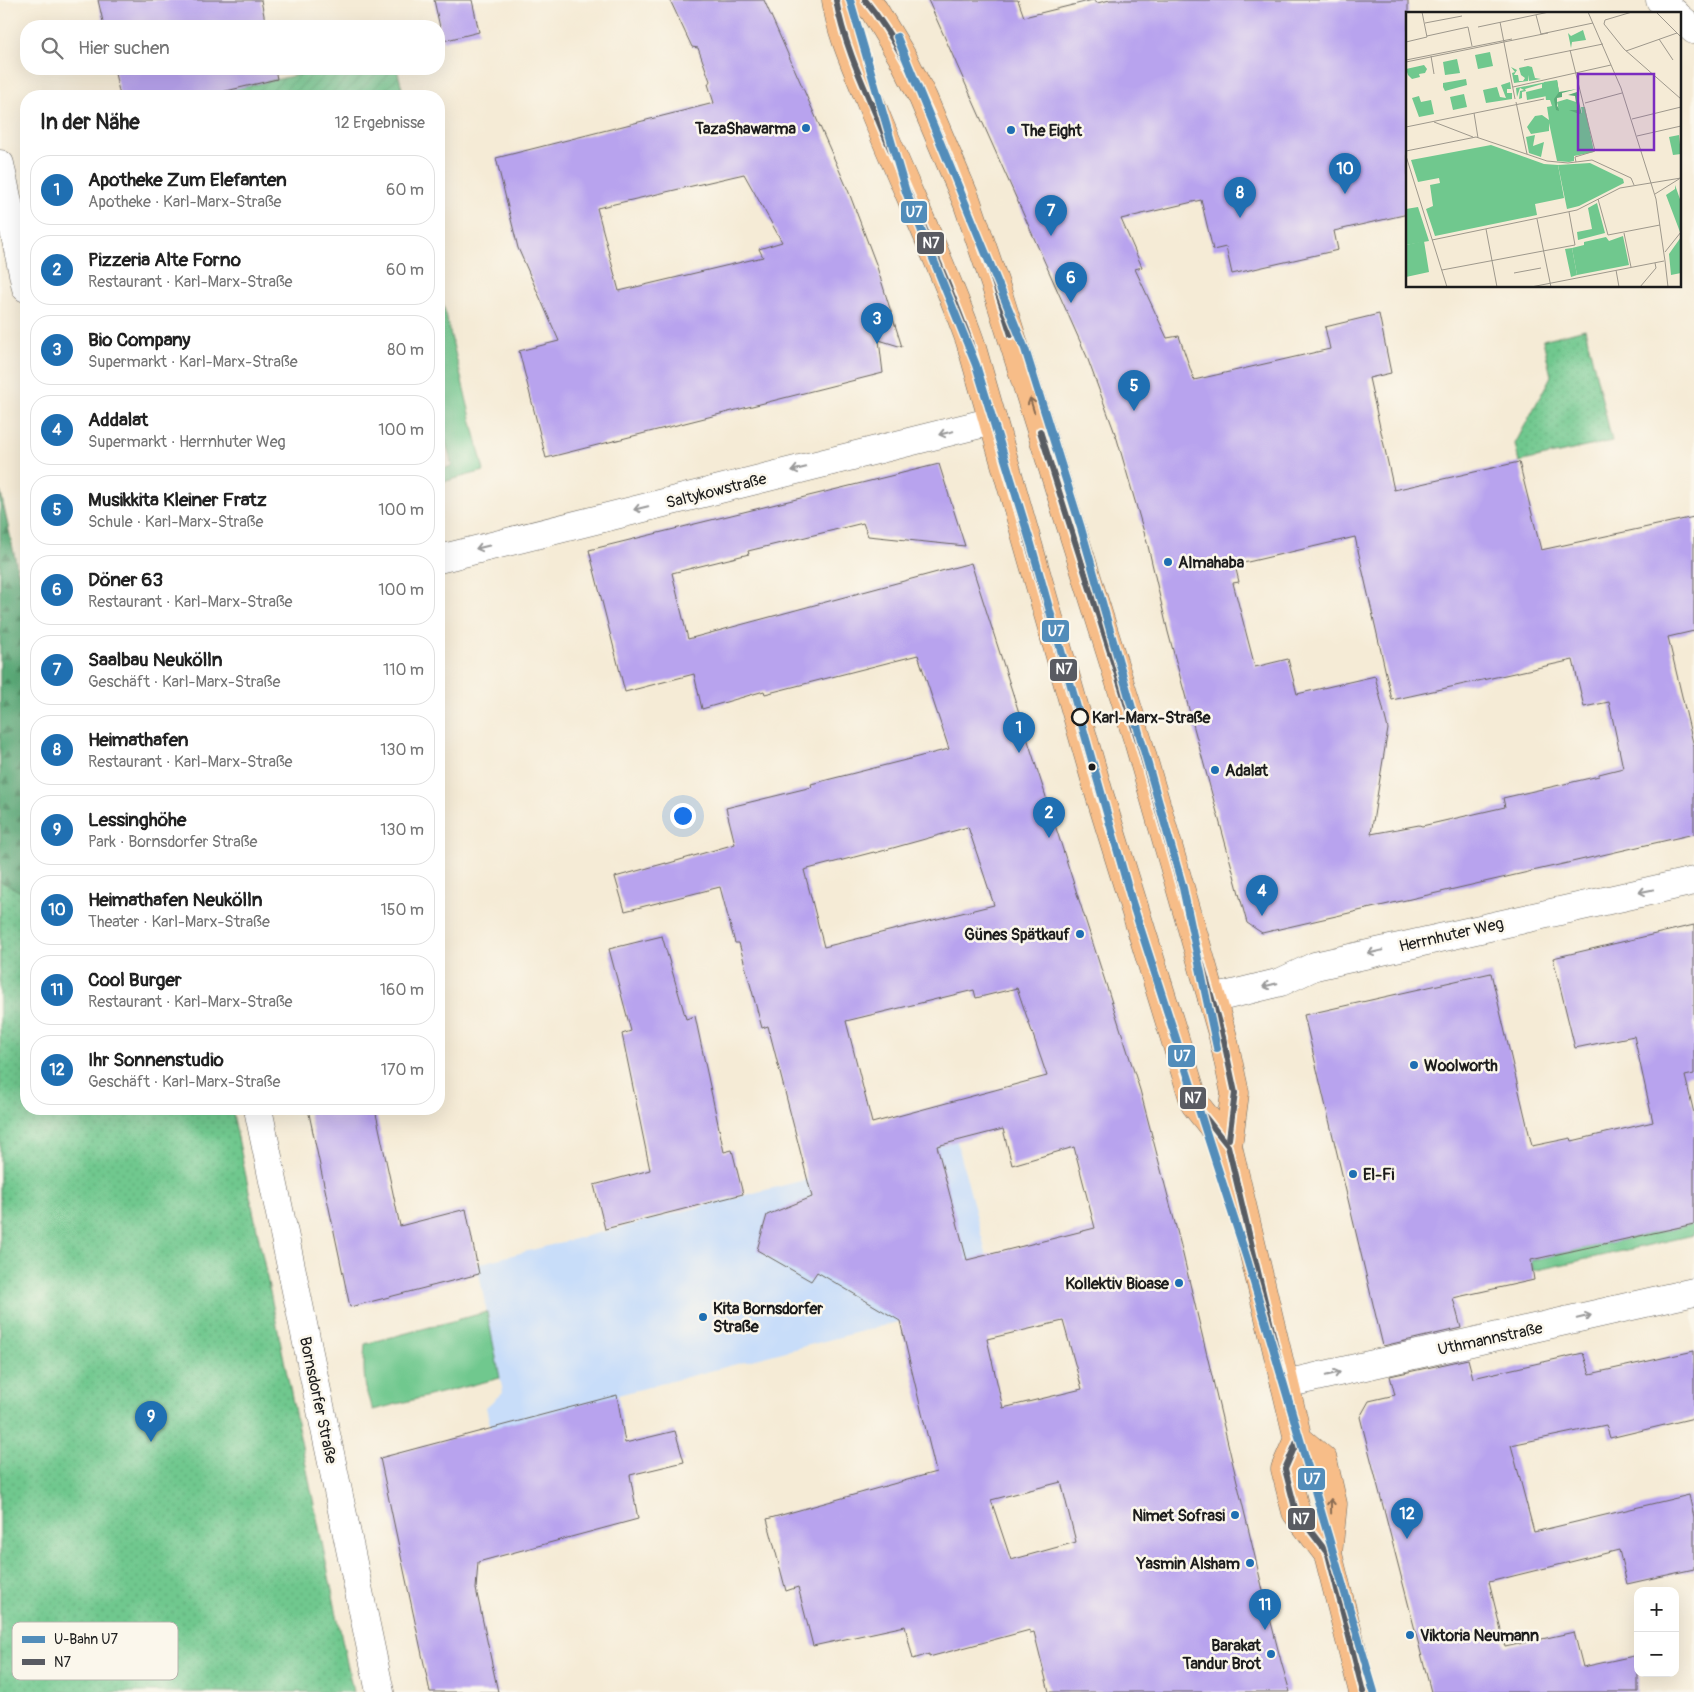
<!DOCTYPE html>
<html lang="de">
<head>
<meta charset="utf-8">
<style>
  body { margin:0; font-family:Pangolin,sans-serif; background:#f6f6f6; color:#222 }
  .controls { position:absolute; right:15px; bottom:15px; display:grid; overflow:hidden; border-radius:10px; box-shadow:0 5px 20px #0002 }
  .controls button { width:45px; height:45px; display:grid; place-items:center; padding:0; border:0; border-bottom:1px solid #e0e0e0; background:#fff; color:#222; font:25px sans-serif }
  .you { position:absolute; left:682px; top:815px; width:18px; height:18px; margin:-12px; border:4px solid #fff; border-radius:50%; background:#1a73e8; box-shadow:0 0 0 8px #1a73e833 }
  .badge { display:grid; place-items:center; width:32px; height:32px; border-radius:50%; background:#1f6fb2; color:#fff; font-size:16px; font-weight:700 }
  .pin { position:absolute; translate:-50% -41px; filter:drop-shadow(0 1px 2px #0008) }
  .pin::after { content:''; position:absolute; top:26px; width:18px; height:15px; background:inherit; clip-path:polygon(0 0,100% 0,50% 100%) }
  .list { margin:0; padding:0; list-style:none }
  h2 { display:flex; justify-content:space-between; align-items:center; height:65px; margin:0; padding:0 20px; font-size:21px }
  h2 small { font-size:16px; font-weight:400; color:#767676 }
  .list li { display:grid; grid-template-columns:32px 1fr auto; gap:15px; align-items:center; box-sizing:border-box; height:70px; margin:0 10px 10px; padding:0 10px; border:1px solid #e0e0e0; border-radius:20px }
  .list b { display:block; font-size:19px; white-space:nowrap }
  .list p { margin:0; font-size:16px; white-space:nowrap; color:#767676 }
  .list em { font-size:16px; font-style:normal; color:#767676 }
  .icon { flex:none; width:28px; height:28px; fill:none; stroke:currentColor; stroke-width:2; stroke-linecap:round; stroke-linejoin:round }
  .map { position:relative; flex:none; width:1694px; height:1692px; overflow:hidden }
  .search { position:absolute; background:#fff; box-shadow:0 5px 20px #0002; left:20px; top:20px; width:425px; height:55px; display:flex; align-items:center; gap:12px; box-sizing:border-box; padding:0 18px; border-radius:20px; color:#767676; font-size:19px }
  .panel { position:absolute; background:#fff; box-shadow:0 5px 20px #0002; left:20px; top:90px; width:425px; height:1025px; border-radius:20px }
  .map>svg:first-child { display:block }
</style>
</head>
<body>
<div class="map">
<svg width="1694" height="1692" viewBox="0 0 1694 1692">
  <defs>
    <pattern id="forest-firs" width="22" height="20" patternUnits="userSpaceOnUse" patternTransform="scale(1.25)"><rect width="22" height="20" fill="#5cac79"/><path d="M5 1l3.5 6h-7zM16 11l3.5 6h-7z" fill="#4b8b62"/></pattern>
    <pattern id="park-dots" width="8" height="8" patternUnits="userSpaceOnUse" patternTransform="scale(1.25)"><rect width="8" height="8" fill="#70c88e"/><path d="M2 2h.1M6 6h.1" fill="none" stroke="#60ab7a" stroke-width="1.8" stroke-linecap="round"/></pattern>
    <pattern id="garden-furrows" width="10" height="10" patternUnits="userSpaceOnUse" patternTransform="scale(1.25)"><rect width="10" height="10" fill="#70c88e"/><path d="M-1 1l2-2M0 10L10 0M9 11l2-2" fill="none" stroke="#60ab7a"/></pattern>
  </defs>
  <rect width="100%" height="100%" fill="#fbf7ec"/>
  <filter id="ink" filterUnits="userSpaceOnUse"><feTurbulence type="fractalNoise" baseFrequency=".02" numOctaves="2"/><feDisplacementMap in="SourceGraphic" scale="10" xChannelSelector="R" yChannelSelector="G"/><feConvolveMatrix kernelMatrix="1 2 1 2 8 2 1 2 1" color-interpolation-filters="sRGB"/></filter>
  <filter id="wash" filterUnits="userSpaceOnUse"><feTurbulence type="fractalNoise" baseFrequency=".0096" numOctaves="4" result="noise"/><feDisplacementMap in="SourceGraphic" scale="20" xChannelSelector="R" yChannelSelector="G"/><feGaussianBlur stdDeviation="1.12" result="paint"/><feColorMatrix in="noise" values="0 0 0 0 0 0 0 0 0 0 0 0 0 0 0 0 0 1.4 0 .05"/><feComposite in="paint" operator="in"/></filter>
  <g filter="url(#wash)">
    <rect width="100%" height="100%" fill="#f5ebd6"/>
    <!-- built -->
    <polygon fill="#c8ddf9" points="957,1141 997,1296 618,1395 628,1462 491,1429 486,1407 503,1392 477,1264"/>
    <!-- grass -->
    <g fill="#70c88e" stroke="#467255">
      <polygon points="439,287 484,471 439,483 439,470 452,466 439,415"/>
      <polygon points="1694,1224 1694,1235 1533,1271 1531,1260"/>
      <path d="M487,1312L500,1378L373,1410C363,1390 363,1366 365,1344Z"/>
    </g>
    <!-- forest -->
    <polygon fill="url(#forest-firs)" stroke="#3c644a" points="0,489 26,608 26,1021 0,968"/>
    <!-- park -->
    <g fill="url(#park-dots)" stroke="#467255">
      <polygon points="1585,329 1612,441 1519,462 1515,444 1551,376 1543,340"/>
      <polygon points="0,881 23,893 26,893 26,1109 232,1109 353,1692 0,1692"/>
    </g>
    <!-- garden -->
    <polygon fill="url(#garden-furrows)" stroke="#467255" points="324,69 397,69 404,96 203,96"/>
    <g id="blocks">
      <!-- building -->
      <g fill="#b8a3ee" fill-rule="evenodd">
        <polygon points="98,0 261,0 266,26 104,26"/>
        <polygon points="434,0 472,0 479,32 443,41"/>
        <path d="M670,0H764L848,190L876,264L902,347L879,340L883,373L546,458L519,351L559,341L518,248L496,158L714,103L708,84L710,81L698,48L692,47ZM744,174L782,242L759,249L763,257L619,291L597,208Z"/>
        <path d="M928,0H1018L1024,17L1093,0L1097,3L1110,0H1408V214L1334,231L1338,250L1232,274L1226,247L1213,250L1201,200L1121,219L1142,267L1135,269L1167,338L1179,336L1194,380L1330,349L1325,327L1379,314L1391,373L1369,378L1394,490L1519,462L1541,550L1694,517V631L1668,637L1694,747V834L1262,933L1247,923L1168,632L1148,546L1117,439L1087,357ZM1355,537L1392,700L1573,660L1584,707L1609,702L1623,768L1599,774V776L1503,798L1505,807L1422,826L1419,825L1371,834L1388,729L1375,676L1297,694L1288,659L1255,667L1233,583L1239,582L1235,565Z"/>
        <polygon points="114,69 275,69 277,79 205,96 120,96"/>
        <path d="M939,464L965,546L868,536L863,523L748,551L749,554L672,573L688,639L971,563L1140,1090L1181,1246L1265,1599L1282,1665L1290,1692H1049L1034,1632L1030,1633V1630L929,1657V1654L913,1659L905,1626L813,1646L798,1587L786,1591L767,1519L936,1472L900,1321L817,1272L811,1281L757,1250L767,1215L812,1197L768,1026L762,1028L739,943H735L720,887L625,911L615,877L666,863V864L735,844L726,808L812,787L811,784L949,749L918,655L765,694L764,691L702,709L694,674L625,692L589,550ZM968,827L994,905L824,947L804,870L874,852L875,853ZM1017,988L1047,1076L872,1123L846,1021L974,990L976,998ZM1003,1129L1012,1165L1074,1147L1095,1228L967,1260L937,1146ZM1063,1321L1082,1389L1003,1408L987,1339ZM1061,1482L1076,1542L1011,1560L991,1500Z"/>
        <polygon points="1694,925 1694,1074 1685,1076 1694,1113 1694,1224 1531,1260 1534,1280 1453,1298 1461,1328 1383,1346 1304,1015 1491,973 1532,1146 1571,1138 1572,1141 1653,1122 1634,1036 1575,1048 1553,958"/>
        <polygon points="662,936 686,1019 695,1016 724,1152 732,1150 743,1194 605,1229 594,1185 650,1170 622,1034 631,1031 609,949"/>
        <polygon points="308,1109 375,1109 400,1226 466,1209 479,1274 350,1307"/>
        <polygon points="1694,1351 1694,1418 1610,1438 1606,1425 1511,1445 1534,1532 1689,1495 1694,1517 1694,1569 1627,1584 1619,1550 1489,1582 1505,1647 1574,1632 1583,1667 1638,1655 1638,1692 1431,1692 1360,1417 1369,1401 1395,1395 1390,1376 1468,1359 1473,1378 1583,1353 1590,1374"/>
        <polygon points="617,1395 625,1443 675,1431 684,1462 630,1475 638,1519 478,1562 476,1589 498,1692 430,1692 380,1458"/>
      </g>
    </g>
  </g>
  <g filter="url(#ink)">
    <use href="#blocks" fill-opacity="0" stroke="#68645d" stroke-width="1"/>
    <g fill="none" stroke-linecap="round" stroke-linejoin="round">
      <defs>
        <g id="minor">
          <polyline points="1660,0 1676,14"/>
          <polyline points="1680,18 1694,30"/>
          <polyline points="0,164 26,288"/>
          <polyline points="439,559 993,421"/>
          <polyline points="1212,999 1281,982 1315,966 1694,881"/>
          <polyline points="258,1109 380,1692"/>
          <polyline points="1285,1384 1694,1292"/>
        </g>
        <g id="major">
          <path d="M836,0C841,35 857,68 870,101C902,182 941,259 970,341L1099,793L1195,1104L1228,1146"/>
          <polyline points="865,0 874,10 904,60 923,98 967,202 997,290 1138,741 1223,1037 1235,1093 1228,1146 1298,1439 1323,1460 1333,1504 1328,1554 1363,1692"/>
          <polyline points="1298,1439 1285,1469 1296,1512 1328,1554"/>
        </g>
      </defs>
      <!-- minor casing -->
      <use href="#minor" stroke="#68645d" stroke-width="29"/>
      <!-- major casing -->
      <use href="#major" stroke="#68645d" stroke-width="29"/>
      <!-- minor -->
      <use href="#minor" stroke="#fff" stroke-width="28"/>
      <!-- major -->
      <use href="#major" stroke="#f7bd88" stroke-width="28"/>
      <defs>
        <g id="bus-1">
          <path d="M836,0C843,40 860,78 876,115C907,191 942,264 970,341L1099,793L1195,1104L1228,1146L1298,1439L1285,1469L1296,1512L1328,1554L1363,1692"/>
          <path d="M865,0C896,38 916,82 936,126C965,195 989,264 1011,335"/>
          <polyline points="1040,431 1138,741 1223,1037 1235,1093 1229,1139"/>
        </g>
      </defs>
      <!-- bus-1 casing -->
      <use href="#bus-1" stroke="#fbf7ec" stroke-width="10"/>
      <!-- bus-1 -->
      <use href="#bus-1" stroke="#595b62" stroke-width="6"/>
      <defs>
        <g id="metro-1">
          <polyline points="850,0 906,192 976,365 1031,544 1132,902 1247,1259 1374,1692"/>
          <polyline points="897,37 1025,349 1081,528 1183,888 1217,1048"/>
        </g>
      </defs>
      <!-- metro-1 casing -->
      <use href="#metro-1" stroke="#fbf7ec" stroke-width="11"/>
      <!-- metro-1 -->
      <use href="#metro-1" stroke="#528dba" stroke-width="8"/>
    </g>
    <!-- one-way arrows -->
    <defs><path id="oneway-shaft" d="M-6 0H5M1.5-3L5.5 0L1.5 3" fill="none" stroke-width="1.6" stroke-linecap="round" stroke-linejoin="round" transform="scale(1.25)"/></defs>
    <g stroke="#8a6c52">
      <use href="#oneway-shaft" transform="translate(1032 405) rotate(-107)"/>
      <use href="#oneway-shaft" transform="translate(1331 1506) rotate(-91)"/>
    </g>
    <g stroke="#999">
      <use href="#oneway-shaft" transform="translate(946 433) rotate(166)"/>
      <use href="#oneway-shaft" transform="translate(799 469) rotate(166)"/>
      <use href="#oneway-shaft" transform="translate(641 508) rotate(166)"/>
      <use href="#oneway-shaft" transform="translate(483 547) rotate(166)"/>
      <use href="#oneway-shaft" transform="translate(1646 891) rotate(168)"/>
      <use href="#oneway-shaft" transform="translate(1375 952) rotate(167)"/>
      <use href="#oneway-shaft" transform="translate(1270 985) rotate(167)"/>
      <use href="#oneway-shaft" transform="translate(1584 1317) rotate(-13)"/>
      <use href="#oneway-shaft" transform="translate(1333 1374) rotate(-13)"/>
    </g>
  </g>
  <!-- markers -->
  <g fill="#1f6fb2" stroke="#fbf7ec" stroke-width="2">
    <circle cx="806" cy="128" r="5"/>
    <circle cx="1011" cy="130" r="5"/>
    <circle cx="1168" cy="562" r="5"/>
    <circle cx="1215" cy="770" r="5"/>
    <circle cx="1080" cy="934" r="5"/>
    <circle cx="1414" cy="1065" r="5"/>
    <circle cx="1353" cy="1174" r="5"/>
    <circle cx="1179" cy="1283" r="5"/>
    <circle cx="703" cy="1317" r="5"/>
    <circle cx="1235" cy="1515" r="5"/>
    <circle cx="1250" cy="1563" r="5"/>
    <circle cx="1410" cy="1635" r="5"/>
    <circle cx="1271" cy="1654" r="5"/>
  </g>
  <circle fill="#fbf7ec" stroke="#1c1c1c" stroke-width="2.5" cx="1080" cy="717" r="8"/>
  <circle fill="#1c1c1c" stroke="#fbf7ec" stroke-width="2" cx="1092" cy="767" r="4.5"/>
  <g text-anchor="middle" stroke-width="5" stroke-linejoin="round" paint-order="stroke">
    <!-- poi labels -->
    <g font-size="16" font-weight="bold" fill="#1c1c1c" stroke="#fbf7ec" text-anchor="start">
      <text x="796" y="134" text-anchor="end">TazaShawarma</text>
      <text x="1021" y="136">The Eight</text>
      <text x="1178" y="568">Almahaba</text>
      <text x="1225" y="776">Adalat</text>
      <text x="1070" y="940" text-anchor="end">Günes Spätkauf</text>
      <text x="1424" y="1071">Woolworth</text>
      <text x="1363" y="1180">El-Fi</text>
      <text x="1169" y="1289" text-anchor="end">Kollektiv Bioase</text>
      <text x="713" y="1314">Kita Bornsdorfer<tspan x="713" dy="18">Straße</tspan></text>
      <text x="1225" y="1521" text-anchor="end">Nimet Sofrasi</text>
      <text x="1240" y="1569" text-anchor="end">Yasmin Alsham</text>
      <text x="1420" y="1641">Viktoria Neumann</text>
      <text x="1261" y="1651" text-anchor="end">Barakat<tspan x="1261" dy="18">Tandur Brot</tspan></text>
    </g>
    <!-- street labels -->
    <g font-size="16" fill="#1c1c1c" stroke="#fbf7ec">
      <text transform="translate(716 490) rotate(-14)" y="6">Saltykowstraße</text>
      <text transform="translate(1451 934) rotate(-13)" y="6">Herrnhuter Weg</text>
      <text transform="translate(1490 1338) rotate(-12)" y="6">Uthmannstraße</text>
      <text transform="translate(319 1400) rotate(78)" y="6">Bornsdorfer Straße</text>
    </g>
    <!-- stop labels -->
    <g font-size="16" font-weight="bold" fill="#1c1c1c" stroke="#fbf7ec" text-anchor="start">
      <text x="1092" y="723">Karl-Marx-Straße</text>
    </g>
  </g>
  <!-- overview -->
  <g transform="translate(1406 12)">
    <rect width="275" height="275" fill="#f5ebd6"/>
    <path d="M177,18L180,28L166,30L165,36L162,21L165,24ZM84,40L87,54L72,57L69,43ZM51,47L54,61L39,63L37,50ZM18,53L21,57L19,61L13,62L14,65L6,67L2,63L0,57ZM122,54L126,55L129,66L135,67L123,69V63L122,69L108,71L106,61L109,60L105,55L111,58L108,63H112L113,69H117L119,66L115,63L113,56ZM104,70L105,77H101V81H106V87L80,91L77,78L91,75L94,85L100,86L95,73ZM140,70L141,84L121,88L120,80L136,76V72L119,77L120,79L116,80V86L113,87L114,79L118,78L114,76L111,85L110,76ZM58,82L61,95L47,98L44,85ZM13,84L15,90L25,88L28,102L13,105L6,86ZM129,123L127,134L138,130L135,145L123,141L120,125ZM166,236L171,263L165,265L159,237Z" fill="#70c88e"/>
    <path d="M151,68L153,80L171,77L156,81V85L151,86V94L155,98L160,92L161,97L171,98L169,84L162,83L171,80L177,108L149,101L143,77Z" fill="#5cac79"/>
    <path d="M85,133L138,152L152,153L158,186L129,192L131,203L29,224L20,197L27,194L24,173L34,171L33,166L12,170L5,148ZM269,173L275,190L274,220L260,183L269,177ZM275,225V261L265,263L263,242ZM18,229L23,260L0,265V233Z" fill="#70c88e"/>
    <path d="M60,67L61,73L39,79L37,75V71ZM151,68L153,80L148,87L150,98L153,99L151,90L161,87L170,90L172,98H163L173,102L176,101L175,95H179L188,140L168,144V149L163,150L151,149L143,111V119L125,122L121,115L129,104L136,103L143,108L141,95L146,94L144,88H140L138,70ZM184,151L217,167L218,171L173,194L161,197L152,153ZM191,191L199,221L172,228L171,220L186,217L182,196ZM12,195L23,229L0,233V197ZM217,224L223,253L171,263L166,236L178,233V230L200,225L203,229Z" fill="#70c88e"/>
    <path d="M273,123L275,142L267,143L263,125Z" fill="#70c88e"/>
    <path fill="none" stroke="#9e988c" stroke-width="1" d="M182,0L215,76L250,187L259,249M226,0L199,8L198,12L218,37L275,87M250,0L275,25M130,3L135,22M94,10L109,87M19,11L56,4M72,15L143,0M135,22L187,11M21,24L62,15L66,34M253,27L267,48M0,30L21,25L16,0M164,38L189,139L169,145L170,150M220,39L271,21M25,44L28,62M0,48L106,27M118,48L197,32M0,50L142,21M107,75L205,53M110,90L121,142M179,91L216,81M68,101L72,126M226,107L275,95M28,110L67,125M0,115L138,87M231,124L275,114M0,139L70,125L141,149L162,151L186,148L225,166L228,173M0,144L41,275M249,182L273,167M192,187L202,223L254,213M131,207L145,275M80,217L91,275M218,221L225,255M26,228L171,198L214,176L275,166M259,240L275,220M259,249L262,275M36,258L169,233L163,200M210,258L213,275M108,261L135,256M125,275L258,249M234,275L250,256L249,251"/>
    <path fill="#7b2cbf" fill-opacity="0.15" stroke="#7b2cbf" stroke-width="2.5" d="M172,62H248V138H172Z"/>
    <rect width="275" height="275" fill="none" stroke="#1c1c1c" stroke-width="2.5"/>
  </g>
  <!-- legend -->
  <rect x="12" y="1622" width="166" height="58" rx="8" fill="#fbf7ec" stroke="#b8b5ae" stroke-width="1"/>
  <rect x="22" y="1636" width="23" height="7" fill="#528dba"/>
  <rect x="22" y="1659" width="23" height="6" fill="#595b62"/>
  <g font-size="14" fill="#1c1c1c">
    <text x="54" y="1644">U-Bahn U7</text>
    <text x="54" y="1667">N7</text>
  </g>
  <g stroke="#fbf7ec" stroke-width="2">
    <rect x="900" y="200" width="28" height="24" rx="5" fill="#528dba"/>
    <rect x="916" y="231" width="29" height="24" rx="5" fill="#595b62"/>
    <rect x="1041" y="619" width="29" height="24" rx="5" fill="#528dba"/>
    <rect x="1049" y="658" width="29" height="24" rx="5" fill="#595b62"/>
    <rect x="1167" y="1044" width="29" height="24" rx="5" fill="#528dba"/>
    <rect x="1179" y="1086" width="28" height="24" rx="5" fill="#595b62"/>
    <rect x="1297" y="1467" width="29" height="24" rx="5" fill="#528dba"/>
    <rect x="1287" y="1507" width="29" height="24" rx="5" fill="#595b62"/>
  </g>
  <g font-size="14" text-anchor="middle" font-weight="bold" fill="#fff">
    <text x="914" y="217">U7</text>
    <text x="931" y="248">N7</text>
    <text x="1056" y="636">U7</text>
    <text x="1064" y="674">N7</text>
    <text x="1182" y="1061">U7</text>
    <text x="1193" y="1103">N7</text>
    <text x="1312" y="1484">U7</text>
    <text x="1301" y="1524">N7</text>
  </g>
</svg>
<div class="controls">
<button>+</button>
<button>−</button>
</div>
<div class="you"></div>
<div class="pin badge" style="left:1019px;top:753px">1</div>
<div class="pin badge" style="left:1049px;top:838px">2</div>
<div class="pin badge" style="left:877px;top:344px">3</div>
<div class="pin badge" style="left:1262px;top:916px">4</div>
<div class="pin badge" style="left:1134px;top:411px">5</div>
<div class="pin badge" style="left:1071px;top:303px">6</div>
<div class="pin badge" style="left:1051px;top:236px">7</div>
<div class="pin badge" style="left:1240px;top:218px">8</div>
<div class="pin badge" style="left:151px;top:1442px">9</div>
<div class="pin badge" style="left:1345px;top:194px">10</div>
<div class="pin badge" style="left:1265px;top:1630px">11</div>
<div class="pin badge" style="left:1407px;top:1539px">12</div>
<div class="search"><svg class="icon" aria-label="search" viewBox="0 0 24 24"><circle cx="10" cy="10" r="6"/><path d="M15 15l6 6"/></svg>Hier suchen</div>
<section class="panel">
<h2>In der Nähe<small>12 Ergebnisse</small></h2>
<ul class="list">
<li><span class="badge">1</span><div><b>Apotheke Zum Elefanten</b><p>Apotheke · Karl-Marx-Straße</p></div><em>60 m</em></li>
<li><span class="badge">2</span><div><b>Pizzeria Alte Forno</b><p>Restaurant · Karl-Marx-Straße</p></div><em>60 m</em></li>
<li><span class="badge">3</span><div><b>Bio Company</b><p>Supermarkt · Karl-Marx-Straße</p></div><em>80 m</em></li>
<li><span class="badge">4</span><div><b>Addalat</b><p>Supermarkt · Herrnhuter Weg</p></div><em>100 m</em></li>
<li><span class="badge">5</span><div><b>Musikkita Kleiner Fratz</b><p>Schule · Karl-Marx-Straße</p></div><em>100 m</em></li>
<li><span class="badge">6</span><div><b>Döner 63</b><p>Restaurant · Karl-Marx-Straße</p></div><em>100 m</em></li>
<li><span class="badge">7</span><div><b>Saalbau Neukölln</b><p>Geschäft · Karl-Marx-Straße</p></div><em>110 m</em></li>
<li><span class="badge">8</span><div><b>Heimathafen</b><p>Restaurant · Karl-Marx-Straße</p></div><em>130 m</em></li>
<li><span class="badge">9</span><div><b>Lessinghöhe</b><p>Park · Bornsdorfer Straße</p></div><em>130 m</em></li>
<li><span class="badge">10</span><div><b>Heimathafen Neukölln</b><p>Theater · Karl-Marx-Straße</p></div><em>150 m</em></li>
<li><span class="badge">11</span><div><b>Cool Burger</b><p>Restaurant · Karl-Marx-Straße</p></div><em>160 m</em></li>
<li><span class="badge">12</span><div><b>Ihr Sonnenstudio</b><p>Geschäft · Karl-Marx-Straße</p></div><em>170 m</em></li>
</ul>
</section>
</div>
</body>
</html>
